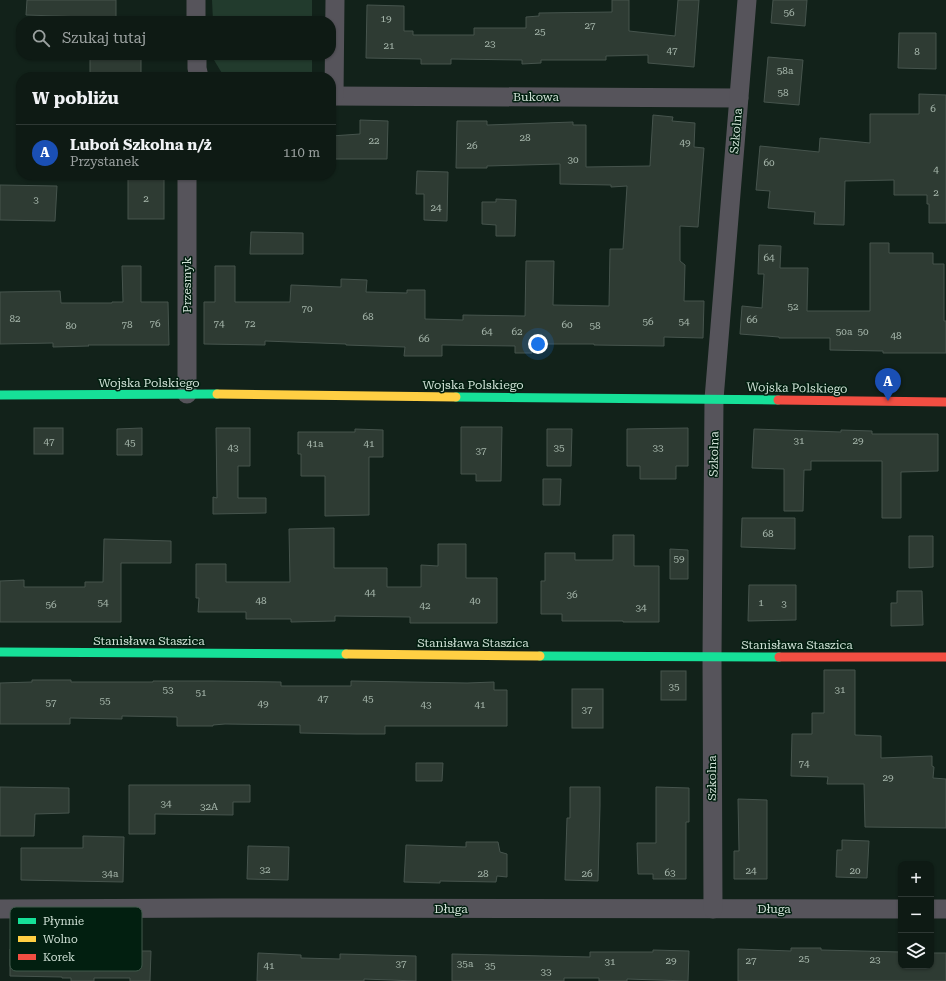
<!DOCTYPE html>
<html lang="pl">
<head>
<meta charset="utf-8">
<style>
  body { margin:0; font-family:"Roboto Serif",serif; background:#17231d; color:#f1f3f6 }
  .controls { position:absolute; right:12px; bottom:12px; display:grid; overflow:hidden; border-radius:8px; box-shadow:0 1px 3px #0004 }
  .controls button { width:36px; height:36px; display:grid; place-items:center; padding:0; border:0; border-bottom:1px solid #2e3834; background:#0e1a14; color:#f1f3f6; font:20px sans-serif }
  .you { position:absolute; left:538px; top:344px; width:14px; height:14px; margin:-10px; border:3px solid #fff; border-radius:50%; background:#1a73e8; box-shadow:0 0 0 6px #1a73e833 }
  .badge { display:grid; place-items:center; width:26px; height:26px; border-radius:50%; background:#ea580c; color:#fff; font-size:13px; font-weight:700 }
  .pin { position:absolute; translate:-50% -33px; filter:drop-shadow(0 1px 2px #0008) }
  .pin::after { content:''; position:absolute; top:21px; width:14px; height:12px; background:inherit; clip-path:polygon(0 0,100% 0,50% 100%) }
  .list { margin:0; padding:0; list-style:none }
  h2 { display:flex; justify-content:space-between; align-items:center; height:52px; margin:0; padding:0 16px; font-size:17px }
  h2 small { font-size:13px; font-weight:400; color:#9ba1a0 }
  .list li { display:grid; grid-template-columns:26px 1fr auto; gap:12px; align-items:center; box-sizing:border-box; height:56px; padding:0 16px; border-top:1px solid #2e3834 }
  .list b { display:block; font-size:15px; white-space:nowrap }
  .list p { margin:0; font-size:13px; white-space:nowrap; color:#9ba1a0 }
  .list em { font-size:13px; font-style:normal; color:#9ba1a0 }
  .icon { flex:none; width:22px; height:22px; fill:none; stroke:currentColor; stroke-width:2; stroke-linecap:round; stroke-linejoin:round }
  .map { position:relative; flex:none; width:946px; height:981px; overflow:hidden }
  .search { position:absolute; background:#0e1a14; box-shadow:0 1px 3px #0004; left:16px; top:16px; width:320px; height:44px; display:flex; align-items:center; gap:10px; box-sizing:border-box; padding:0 14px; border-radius:16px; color:#9ba1a0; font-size:15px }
  .panel { position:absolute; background:#0e1a14; box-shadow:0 1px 3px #0004; left:16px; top:72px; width:320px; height:108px; border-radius:16px }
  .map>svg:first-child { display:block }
</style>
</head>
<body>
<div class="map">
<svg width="946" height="981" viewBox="0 0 946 981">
  <rect width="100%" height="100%" fill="#12221a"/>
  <!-- green -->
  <g fill="#223b2d">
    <polygon points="212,0 312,0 312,21 213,21"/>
    <polygon points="213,55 312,55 312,75 223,75 214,60"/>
  </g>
  <!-- building -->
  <g fill="#2e3b33" stroke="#46544d">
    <polygon points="27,0 116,0 116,21 86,21 86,17 26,15"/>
    <polygon points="612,0 629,0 629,31 675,36 678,0 699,0 694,67 648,63 648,55 606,56 606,60 541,60 541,63 522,64 522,60 451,59 451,64 421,64 421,59 366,58 367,5 404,6 404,31 413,31 413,35 474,35 474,28 526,28 526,17 539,16 539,13 612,12"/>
    <polygon points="773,0 807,0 805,26 771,23"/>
    <polygon points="899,33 936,33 936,69 898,68"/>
    <rect x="90" y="55" width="51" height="22"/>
    <polygon points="768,57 803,60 799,105 764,102"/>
    <polygon points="919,94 946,95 946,223 929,223 929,204 927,204 927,195 894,195 894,180 845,181 844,225 814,224 815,212 768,208 770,191 756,190 760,146 819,152 820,138 870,143 870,114 919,114"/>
    <polygon points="653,115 673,117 672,121 695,123 694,147 704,148 698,227 680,226 680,261 685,265 684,301 704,301 703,338 664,337 664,346 594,345 594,344 532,344 532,353 515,353 515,346 442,345 442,356 404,356 405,347 346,345 346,344 265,341 265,345 204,344 204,302 215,302 215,266 235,266 235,302 290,302 291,285 341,287 341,279 367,280 366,292 407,293 407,290 425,290 425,319 463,320 463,315 525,316 526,261 554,261 553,305 609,306 610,249 623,249 627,186 611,187 611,185 560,184 560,164 487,166 487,168 456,168 457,121 487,121 487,125 573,122 573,125 586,125 586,167 650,166"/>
    <polygon points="360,120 388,121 387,159 331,159 331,136 360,134"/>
    <polygon points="417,171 448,172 447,221 424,220 424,194 416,194"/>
    <rect x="128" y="176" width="36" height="43"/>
    <polygon points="0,185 57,186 55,221 0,220"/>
    <polygon points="496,199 516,200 515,236 496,236 496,225 482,224 482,202 496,202"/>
    <polygon points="251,232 303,233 303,254 250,254"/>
    <polygon points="870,243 889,243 889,253 933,253 933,264 944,264 944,321 946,321 946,353 883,353 883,351 830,350 830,338 779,338 779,337 740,334 742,306 762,308 764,274 758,274 759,245 781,246 780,268 808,268 807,311 870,311"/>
    <polygon points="122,266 141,266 141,302 168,302 169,345 88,345 89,346 53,347 53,343 0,344 0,292 60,291 61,303 112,303 112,302 123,302"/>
    <polygon points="461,427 502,427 501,481 476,481 476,474 461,474"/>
    <rect x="34" y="428" width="29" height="26"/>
    <polygon points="142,428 142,455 117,455 117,429"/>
    <polygon points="216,428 250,428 250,466 238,466 238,498 266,498 266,513 213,514 213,497 217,498"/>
    <polygon points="688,428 688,466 676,466 676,479 640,479 640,466 627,466 627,429"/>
    <polygon points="355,429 383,430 383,457 369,457 369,515 325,516 325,476 301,476 301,454 298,454 298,432 355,432"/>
    <polygon points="547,429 572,429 571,466 547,466"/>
    <polygon points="754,429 841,432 841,430 872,431 872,434 938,434 938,471 901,472 901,518 882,518 882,461 811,461 811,470 804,470 803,511 784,511 784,469 752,468"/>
    <polygon points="543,479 561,479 560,505 543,505"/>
    <polygon points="742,518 795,518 795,549 741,547"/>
    <polygon points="334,528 334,568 387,568 387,587 421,587 421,565 438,566 438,544 466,544 466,578 497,578 497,623 410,623 410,617 335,616 335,621 291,622 291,619 246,619 246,612 198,612 199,598 196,598 196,564 226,564 226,582 290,582 289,529"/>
    <polygon points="613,535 634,535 634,566 659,566 659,622 623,622 623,621 562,621 562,614 541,614 541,581 545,581 545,553 575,553 575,560 613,560"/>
    <polygon points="909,536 933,536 933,567 909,568"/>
    <polygon points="104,539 171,541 171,563 121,563 121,622 0,622 0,581 24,580 24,587 85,587 85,582 103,582"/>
    <polygon points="670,549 688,550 688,579 670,579"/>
    <polygon points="749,585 796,585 796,620 748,621"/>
    <polygon points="897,591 922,591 923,625 891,626 891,603 897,603"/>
    <polygon points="824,670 855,670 855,735 881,736 881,758 932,756 932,766 934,767 933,778 946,779 946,828 865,827 864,784 827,784 828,777 791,776 792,734 812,734 812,713 824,713"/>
    <rect x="661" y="671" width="25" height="29"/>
    <polygon points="32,680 71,680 71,682 153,682 153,681 213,681 281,682 281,686 351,686 351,681 467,683 494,682 494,690 507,690 507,726 385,726 385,734 356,734 300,733 300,725 225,724 213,725 213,726 177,726 177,717 122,716 122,719 70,718 70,724 0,724 0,683 32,682"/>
    <rect x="572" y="689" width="31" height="39"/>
    <polygon points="416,763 443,763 442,781 416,781"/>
    <polygon points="129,785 250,785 250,802 233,802 233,815 155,814 155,834 129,834"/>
    <polygon points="0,787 69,788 69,813 35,814 34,836 0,836"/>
    <polygon points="570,787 600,787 600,806 598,881 565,880 567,818 570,818"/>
    <polygon points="656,787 689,788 689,822 686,822 686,879 653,879 653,874 638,874 637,843 656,843"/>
    <polygon points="738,799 767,800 767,879 734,879 734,851 739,851"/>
    <polygon points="83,836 124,837 123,882 21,880 21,848 83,848"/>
    <polygon points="842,840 869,841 867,878 836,877 837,850 842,850"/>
    <polygon points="466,842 498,842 500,852 507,854 507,877 497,876 496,882 440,881 440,883 404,882 406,845 466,847"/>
    <polygon points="248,846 289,847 288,880 247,879"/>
    <polygon points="791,948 821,948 821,950 901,952 901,966 931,966 931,953 946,953 946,981 738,981 738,949 791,951"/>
    <polygon points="10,949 131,953 131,951 151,951 150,981 130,981 130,978 94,978 94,981 71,981 71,978 62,978 62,977 10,976"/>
    <polygon points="653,950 689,951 688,981 627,979 627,981 599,981 599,978 564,978 564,981 452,981 452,954 590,957 590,952 653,952"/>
    <polygon points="258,953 301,955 301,958 340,959 340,954 416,956 416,981 364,979 364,981 257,981"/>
  </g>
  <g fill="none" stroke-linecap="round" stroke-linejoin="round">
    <!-- street -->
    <g stroke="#56545b" stroke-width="19">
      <polyline points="196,0 196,21"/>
      <polyline points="197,55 197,68 199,77"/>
      <polyline points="331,96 739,98"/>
      <polyline points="334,96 335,0"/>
      <polyline points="187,394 187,175"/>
      <polyline points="0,909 223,908 901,909"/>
      <polyline points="713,909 712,657 714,399 747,0"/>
      <polyline points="931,909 946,909"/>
    </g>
    <!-- fast -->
    <g stroke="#16e098" stroke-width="9">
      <polyline points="0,395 217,394"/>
      <polyline points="456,397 778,400"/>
      <polyline points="0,652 346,654"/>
      <polyline points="540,656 779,657"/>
    </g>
    <!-- slow -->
    <g stroke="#ffcf43" stroke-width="9">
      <polyline points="217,394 456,397"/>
      <polyline points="346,654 540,656"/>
    </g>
    <!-- jam -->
    <g stroke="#f24e42" stroke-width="9">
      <polyline points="778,400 946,402"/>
      <polyline points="779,657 946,657"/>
    </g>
  </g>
  <g text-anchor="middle" stroke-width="3" stroke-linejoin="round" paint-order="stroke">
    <!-- number labels -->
    <g font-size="10" fill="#a7b7ac">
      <text x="789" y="16">56</text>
      <text x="386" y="22">19</text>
      <text x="590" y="29">27</text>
      <text x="540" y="35">25</text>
      <text x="490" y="47">23</text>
      <text x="389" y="49">21</text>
      <text x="672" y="54">47</text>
      <text x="917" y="55">8</text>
      <text x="785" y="74">58a</text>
      <text x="783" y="96">58</text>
      <text x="933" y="112">6</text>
      <text x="525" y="141">28</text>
      <text x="374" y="144">22</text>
      <text x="685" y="146">49</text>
      <text x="472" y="149">26</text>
      <text x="573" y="163">30</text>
      <text x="769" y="166">60</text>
      <text x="936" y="173">4</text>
      <text x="936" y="196">2</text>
      <text x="146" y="202">2</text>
      <text x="36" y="203">3</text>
      <text x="436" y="211">24</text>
      <text x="769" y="261">64</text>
      <text x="793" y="310">52</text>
      <text x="307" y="312">70</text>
      <text x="368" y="320">68</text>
      <text x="15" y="322">82</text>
      <text x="752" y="323">66</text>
      <text x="648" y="325">56</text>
      <text x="684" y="325">54</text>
      <text x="155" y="327">76</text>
      <text x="219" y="327">74</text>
      <text x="250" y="327">72</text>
      <text x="127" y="328">78</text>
      <text x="567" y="328">60</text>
      <text x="71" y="329">80</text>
      <text x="595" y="329">58</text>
      <text x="487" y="335">64</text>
      <text x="517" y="335">62</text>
      <text x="844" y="335">50a</text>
      <text x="863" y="335">50</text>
      <text x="896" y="339">48</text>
      <text x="424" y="342">66</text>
      <text x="799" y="444">31</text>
      <text x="858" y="444">29</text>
      <text x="49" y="445">47</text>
      <text x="130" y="446">45</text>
      <text x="315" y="447">41a</text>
      <text x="369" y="447">41</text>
      <text x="233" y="451">43</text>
      <text x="559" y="451">35</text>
      <text x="658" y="451">33</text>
      <text x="481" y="454">37</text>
      <text x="768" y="537">68</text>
      <text x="679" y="562">59</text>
      <text x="370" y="596">44</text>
      <text x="572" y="598">36</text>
      <text x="261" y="604">48</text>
      <text x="475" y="604">40</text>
      <text x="103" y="606">54</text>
      <text x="761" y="606">1</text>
      <text x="784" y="607">3</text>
      <text x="51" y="608">56</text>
      <text x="425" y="609">42</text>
      <text x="641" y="611">34</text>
      <text x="674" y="690">35</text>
      <text x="168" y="693">53</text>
      <text x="840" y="693">31</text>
      <text x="201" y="696">51</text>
      <text x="323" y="702">47</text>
      <text x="368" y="702">45</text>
      <text x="105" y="704">55</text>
      <text x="51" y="706">57</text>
      <text x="263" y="707">49</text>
      <text x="426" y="708">43</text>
      <text x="480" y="708">41</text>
      <text x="587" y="713">37</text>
      <text x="804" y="767">74</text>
      <text x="888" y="781">29</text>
      <text x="166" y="807">34</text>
      <text x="209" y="810">32A</text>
      <text x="265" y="873">32</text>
      <text x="751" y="874">24</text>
      <text x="855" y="874">20</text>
      <text x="670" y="876">63</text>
      <text x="110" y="877">34a</text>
      <text x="483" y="877">28</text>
      <text x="587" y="877">26</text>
      <text x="804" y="962">25</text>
      <text x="875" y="963">23</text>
      <text x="671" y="964">29</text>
      <text x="751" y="964">27</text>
      <text x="610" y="965">31</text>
      <text x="401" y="967">37</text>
      <text x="465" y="967">35a</text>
      <text x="269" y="969">41</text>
      <text x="490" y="969">35</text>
      <text x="546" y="975">33</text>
    </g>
    <!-- street labels -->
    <g font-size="12" fill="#cfe0d5" stroke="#021f10">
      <text x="536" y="101">Bukowa</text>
      <text transform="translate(736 131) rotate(-85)" y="4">Szkolna</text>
      <text transform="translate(187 285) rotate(-90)" y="4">Przesmyk</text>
      <text x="149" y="387">Wojska Polskiego</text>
      <text x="473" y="389">Wojska Polskiego</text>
      <text transform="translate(797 388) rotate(1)" y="4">Wojska Polskiego</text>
      <text transform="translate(714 454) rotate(-89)" y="4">Szkolna</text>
      <text x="149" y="645">Stanisława Staszica</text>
      <text x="473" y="647">Stanisława Staszica</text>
      <text x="797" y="649">Stanisława Staszica</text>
      <text transform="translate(712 778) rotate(-90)" y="4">Szkolna</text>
      <text x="451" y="913">Długa</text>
      <text x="774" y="913">Długa</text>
    </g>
  </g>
  <!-- legend -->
  <rect x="10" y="907" width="132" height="64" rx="6" fill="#021f10" stroke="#40594b" stroke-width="1"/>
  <rect x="18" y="918" width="18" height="6" fill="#16e098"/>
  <rect x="18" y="936" width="18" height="6" fill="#ffcf43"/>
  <rect x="18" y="954" width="18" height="6" fill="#f24e42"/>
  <g font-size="11" fill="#cfe0d5">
    <text x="43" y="925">Płynnie</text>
    <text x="43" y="943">Wolno</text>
    <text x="43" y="961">Korek</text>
  </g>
</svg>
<div class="controls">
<button>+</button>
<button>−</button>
<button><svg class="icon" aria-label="layers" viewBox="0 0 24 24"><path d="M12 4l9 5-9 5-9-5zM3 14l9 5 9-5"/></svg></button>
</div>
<div class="you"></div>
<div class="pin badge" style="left:888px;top:401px;background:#1a4fb4">A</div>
<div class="search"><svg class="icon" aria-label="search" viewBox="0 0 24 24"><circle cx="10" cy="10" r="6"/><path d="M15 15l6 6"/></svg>Szukaj tutaj</div>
<section class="panel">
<h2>W pobliżu<small></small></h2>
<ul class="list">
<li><span class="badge" style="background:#1a4fb4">A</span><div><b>Luboń Szkolna n/ż</b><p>Przystanek</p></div><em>110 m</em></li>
</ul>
</section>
</div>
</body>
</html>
